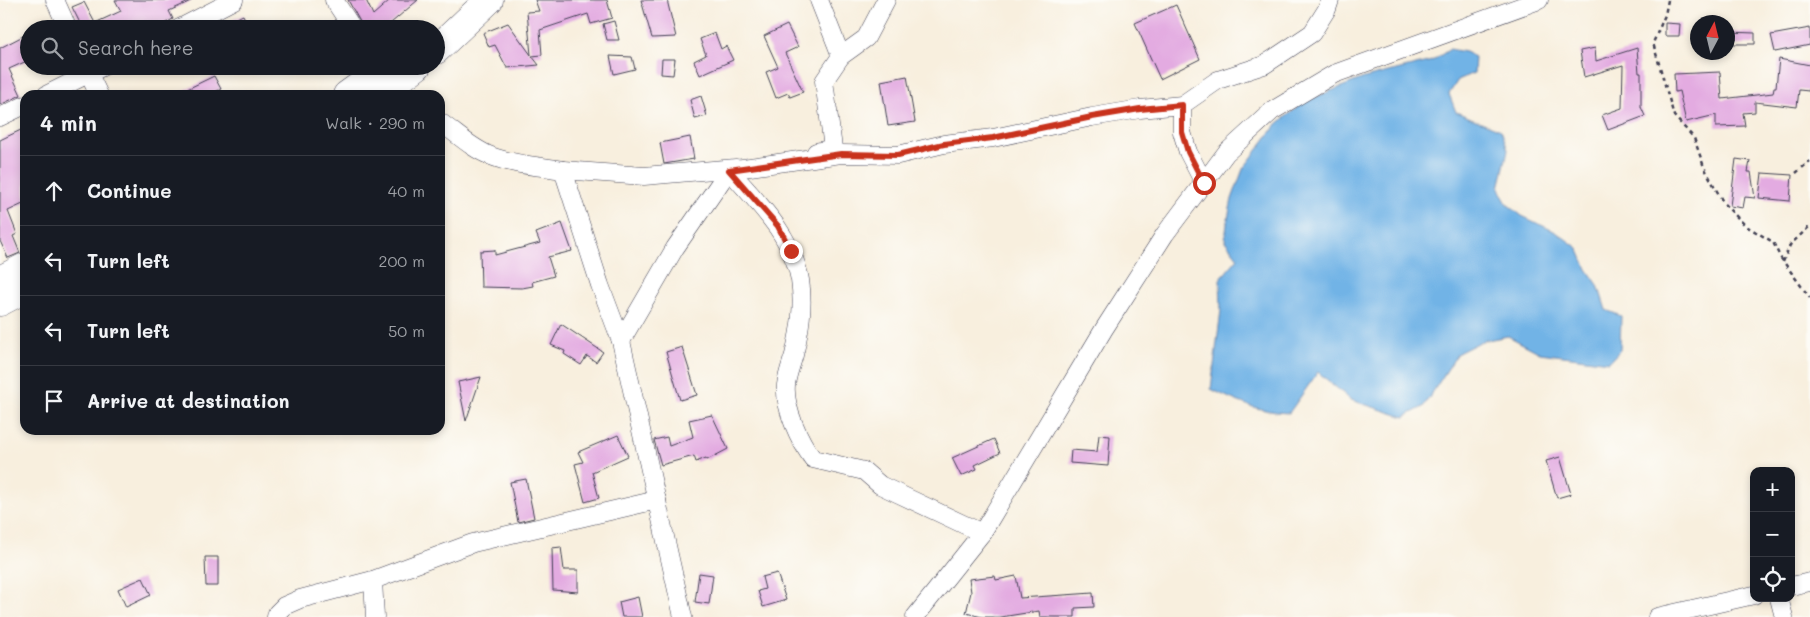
<!DOCTYPE html>
<html lang="en">
<head>
<meta charset="utf-8">
<style>
  body { margin:0; font-family:Mali,sans-serif; background:#20242c; color:#f1f3f6 }
  .controls { position:absolute; right:15px; bottom:15px; display:grid; overflow:hidden; border-radius:10px; box-shadow:0 2px 8px #0003 }
  .controls button { width:45px; height:45px; display:grid; place-items:center; padding:0; border:0; border-bottom:1px solid #363941; background:#171b24; color:#f1f3f6; font:25px sans-serif }
  .compass { position:absolute; left:1690px; top:15px; width:45px; height:45px; border-radius:50%; background:#171b24; box-shadow:0 2px 8px #0003; rotate:7deg }
  .stop { position:absolute; width:15px; height:15px; margin:-11px; border:4px solid #c8321e; border-radius:50%; background:#fff }
  .stop.end { background:#c8321e; border-color:#fff; box-shadow:0 1px 5px #0008 }
  .list { margin:0; padding:0; list-style:none }
  h2 { display:flex; justify-content:space-between; align-items:center; height:65px; margin:0; padding:0 20px; font-size:21px }
  h2 small { font-size:16px; font-weight:400; color:#9ea1a6 }
  .list li { display:grid; grid-template-columns:32px 1fr auto; gap:15px; align-items:center; box-sizing:border-box; height:70px; padding:0 20px; border-top:1px solid #363941 }
  .list b { display:block; font-size:19px; white-space:nowrap }
  .list em { font-size:16px; font-style:normal; color:#9ea1a6 }
  .icon { flex:none; width:28px; height:28px; fill:none; stroke:currentColor; stroke-width:2; stroke-linecap:round; stroke-linejoin:round }
  .map { position:relative; flex:none; width:1810px; height:617px; overflow:hidden }
  .search { position:absolute; background:#171b24; box-shadow:0 2px 8px #0003; left:20px; top:20px; width:425px; height:55px; display:flex; align-items:center; gap:12px; box-sizing:border-box; padding:0 18px; border-radius:28px; color:#9ea1a6; font-size:19px }
  .panel { position:absolute; background:#171b24; box-shadow:0 2px 8px #0003; left:20px; top:90px; width:425px; height:345px; border-radius:15px }
  .map>svg:first-child { display:block }
</style>
</head>
<body>
<div class="map">
<svg width="1810" height="617" viewBox="0 0 1810 617">
  <rect width="100%" height="100%" fill="#fdfcf7"/>
  <filter id="ink" filterUnits="userSpaceOnUse"><feTurbulence type="fractalNoise" baseFrequency=".02" numOctaves="2"/><feDisplacementMap in="SourceGraphic" scale="10" xChannelSelector="R" yChannelSelector="G"/><feConvolveMatrix kernelMatrix="1 2 1 2 8 2 1 2 1" color-interpolation-filters="sRGB"/></filter>
  <filter id="wash" filterUnits="userSpaceOnUse"><feTurbulence type="fractalNoise" baseFrequency=".0096" numOctaves="4" result="noise"/><feDisplacementMap in="SourceGraphic" scale="20" xChannelSelector="R" yChannelSelector="G"/><feGaussianBlur stdDeviation="1.12" result="paint"/><feColorMatrix in="noise" values="0 0 0 0 0 0 0 0 0 0 0 0 0 0 0 0 0 1.4 0 .05"/><feComposite in="paint" operator="in"/></filter>
  <g filter="url(#wash)">
    <rect width="100%" height="100%" fill="#f8efde"/>
    <!-- water -->
    <path fill="#71b3e6" stroke="#4a6a90" d="M1450,49L1465,52L1475,57L1474,73L1458,80L1449,94L1456,112L1501,130L1508,150L1499,188L1507,204L1522,216L1556,232L1578,248L1587,269L1598,285L1606,310L1621,316L1620,350L1609,362L1540,353L1508,336L1482,341L1458,353L1423,407L1404,417L1351,400L1318,372L1289,413C1259,412 1237,402 1211,389L1221,310L1220,279L1238,258L1225,241L1227,223L1232,199L1243,169L1277,124L1305,101L1364,78L1432,61Z"/>
    <g id="blocks">
      <!-- building -->
      <g fill="#e3abe1">
        <polygon points="115,0 193,0 169,11 173,19 155,29 83,29 72,7 84,2 95,23 121,11"/>
        <polygon points="348,0 366,0 373,15 390,0 418,0 384,29 364,29"/>
        <polygon points="535,0 607,0 612,18 591,24 588,14 540,30 542,55 532,56 539,65 507,68 495,45 489,47 483,33 508,23 531,55 527,12 539,11"/>
        <polygon points="641,0 667,0 676,37 652,38"/>
        <polygon points="1176,5 1200,59 1160,79 1135,23"/>
        <polygon points="243,15 250,29 215,29"/>
        <polygon points="614,21 619,40 607,40 603,24"/>
        <polygon points="1665,23 1680,24 1679,36 1665,36"/>
        <polygon points="787,25 798,47 785,53 803,92 790,97 788,93 776,98 766,72 778,67 764,36"/>
        <polygon points="1810,28 1810,45 1775,52 1771,35"/>
        <polygon points="1728,32 1755,33 1755,44 1728,44"/>
        <polygon points="715,33 721,49 726,46 733,60 700,75 694,61 706,55 700,39"/>
        <polygon points="23,36 29,48 29,60 9,69 21,95 0,105 0,48"/>
        <polygon points="1595,48 1596,61 1637,48 1639,73 1641,73 1641,107 1645,116 1608,130 1602,115 1622,108 1623,65 1584,77 1580,51"/>
        <polygon points="610,56 632,57 635,69 614,74"/>
        <polygon points="662,59 675,59 673,75 661,74"/>
        <polygon points="1779,59 1810,65 1809,91 1799,90 1797,107 1755,102 1755,112 1743,113 1745,126 1716,127 1716,115 1686,122 1679,91 1675,92 1674,74 1720,72 1722,99 1773,93 1774,87 1776,87"/>
        <polygon points="214,76 221,89 209,95 175,95"/>
        <polygon points="907,76 915,122 888,126 881,81"/>
        <polygon points="701,96 707,116 695,119 690,100"/>
        <polygon points="25,128 25,203 8,211 17,234 13,236 20,253 8,258 0,241 0,140"/>
        <polygon points="690,137 694,159 664,164 660,143"/>
        <polygon points="1736,159 1750,161 1748,172 1751,172 1755,198 1745,197 1743,208 1730,206"/>
        <polygon points="1762,173 1792,175 1790,201 1759,198"/>
        <polygon points="562,223 572,251 548,257 554,276 532,282 533,286 522,288 481,287 480,251 495,250 495,255 540,243 536,233"/>
        <polygon points="561,324 603,352 596,362 587,356 581,365 564,354 565,351 551,345"/>
        <polygon points="682,347 697,395 680,400 666,352"/>
        <polygon points="481,377 466,421 458,382"/>
        <polygon points="712,415 728,449 707,460 706,458 696,462 694,456 661,465 654,440 667,437 669,446 693,437 689,420"/>
        <polygon points="618,435 628,456 592,472 599,498 585,502 575,464 583,462 578,452"/>
        <polygon points="1099,435 1110,436 1108,466 1070,463 1071,450 1097,452"/>
        <polygon points="994,439 1000,453 975,465 977,469 961,476 952,458"/>
        <polygon points="1560,457 1571,494 1557,498 1546,461"/>
        <polygon points="526,479 534,518 518,522 510,482"/>
        <polygon points="561,547 564,570 578,570 578,592 553,590 552,548"/>
        <polygon points="205,557 218,557 218,586 206,586"/>
        <polygon points="699,573 713,575 709,604 695,602"/>
        <polygon points="777,573 786,600 763,607 758,591 765,589 762,577"/>
        <polygon points="995,576 996,580 1016,576 1020,598 1093,593 1094,607 1075,608 1075,617 1040,617 1039,611 1001,617 982,617 966,613 971,592 969,579"/>
        <polygon points="143,578 151,595 126,607 118,589"/>
        <polygon points="638,597 642,617 622,617 619,602"/>
      </g>
    </g>
  </g>
  <g filter="url(#ink)">
    <use href="#blocks" fill-opacity="0" stroke="#424153" stroke-width="1"/>
    <g fill="none" stroke-linecap="round" stroke-linejoin="round">
      <defs>
        <g id="minor">
          <polyline points="55,0 68,29"/>
          <polyline points="334,0 353,29"/>
          <polyline points="819,0 841,56"/>
          <polyline points="178,29 234,0"/>
          <polyline points="85,66 99,95"/>
          <polyline points="46,95 104,66"/>
          <polyline points="1182,105 1182,132 1188,152 1204,183"/>
          <polyline points="0,117 25,105"/>
          <path d="M440,122C456,133 472,149 491,156C513,165 540,166 563,170L600,285L621,341L683,617"/>
          <polyline points="816,152 833,148 824,81 841,56 866,38 886,0"/>
          <polyline points="563,170 644,176 736,168"/>
          <path d="M729,170C758,203 792,235 800,280C804,306 800,330 794,355C791,365 787,375 786,385C784,408 799,440 813,459L864,471L880,485L982,533"/>
          <polyline points="621,341 675,248 729,170 841,154 898,155 944,144 993,138 1092,117 1140,109 1182,105 1218,80 1264,65 1312,33 1327,9 1330,0"/>
          <polyline points="373,580 375,617"/>
          <polyline points="1791,586 1810,582"/>
          <polyline points="1779,598 1784,617"/>
          <polyline points="276,617 277,613 284,606 300,599 373,580 473,543 657,500"/>
          <polyline points="915,617 982,533 1104,329 1165,234 1226,153 1272,111 1334,74 1539,0"/>
          <polyline points="1657,617 1754,595"/>
        </g>
        <g id="primary">
          <polyline points="436,50 489,0"/>
          <polyline points="347,95 387,66"/>
          <polyline points="379,95 417,66"/>
          <polyline points="0,280 25,267"/>
          <polyline points="0,302 25,289"/>
        </g>
      </defs>
      <!-- minor casing -->
      <use href="#minor" stroke="#424153" stroke-width="19"/>
      <!-- primary casing -->
      <use href="#primary" stroke="#424153" stroke-width="29"/>
      <!-- path -->
      <g stroke="#424153" stroke-width="2.5" stroke-dasharray="4 4" stroke-linecap="butt">
        <polyline points="1668,0 1665,15 1653,43 1674,116 1694,138 1704,167 1724,204 1746,226 1773,242 1780,257 1810,298"/>
        <polyline points="1796,173 1810,161"/>
        <polyline points="1783,262 1790,245 1810,226"/>
      </g>
      <!-- minor -->
      <use href="#minor" stroke="#fff" stroke-width="18"/>
      <!-- primary -->
      <use href="#primary" stroke="#fff" stroke-width="28"/>
    </g>
  </g>
  <g fill="none" stroke-linecap="round" stroke-linejoin="round" filter="url(#ink)">
    <!-- route -->
    <polyline stroke="#c8321e" stroke-width="6" points="791,251 778,226 729,170 841,154 898,155 944,144 993,138 1092,117 1140,109 1182,105 1182,132 1188,152 1204,183"/>
  </g>
</svg>
<div class="controls">
<button>+</button>
<button>−</button>
<button><svg class="icon" aria-label="locate" viewBox="0 0 24 24"><circle cx="12" cy="12" r="6"/><path d="M12 2v4M12 18v4M2 12h4M18 12h4"/></svg></button>
</div>
<svg class="compass" viewBox="-18 -18 36 36"><path d="M0-13l5 13h-10z" fill="#e53935"/><path d="M0 13l5-13h-10z" fill="#9ea1a6"/></svg>
<div class="stop" style="left:1204px;top:183px"></div>
<div class="stop end" style="left:791px;top:251px"></div>
<div class="search"><svg class="icon" aria-label="search" viewBox="0 0 24 24"><circle cx="10" cy="10" r="6"/><path d="M15 15l6 6"/></svg>Search here</div>
<section class="panel">
<h2>4 min<small>Walk · 290 m</small></h2>
<ul class="list">
<li><svg class="icon" aria-label="ahead" viewBox="0 0 24 24"><path d="M12 20V5M6 11l6-6 6 6"/></svg><div><b>Continue</b></div><em>40 m</em></li>
<li><svg class="icon" aria-label="left" viewBox="0 0 24 24"><path d="M17 20v-9H6M10 6l-5 5 5 5"/></svg><div><b>Turn left</b></div><em>200 m</em></li>
<li><svg class="icon" aria-label="left" viewBox="0 0 24 24"><path d="M17 20v-9H6M10 6l-5 5 5 5"/></svg><div><b>Turn left</b></div><em>50 m</em></li>
<li><svg class="icon" aria-label="arrive" viewBox="0 0 24 24"><path d="M6 21V4h12l-3 4 3 4H6"/></svg><div><b>Arrive at destination</b></div></li>
</ul>
</section>
</div>
</body>
</html>
